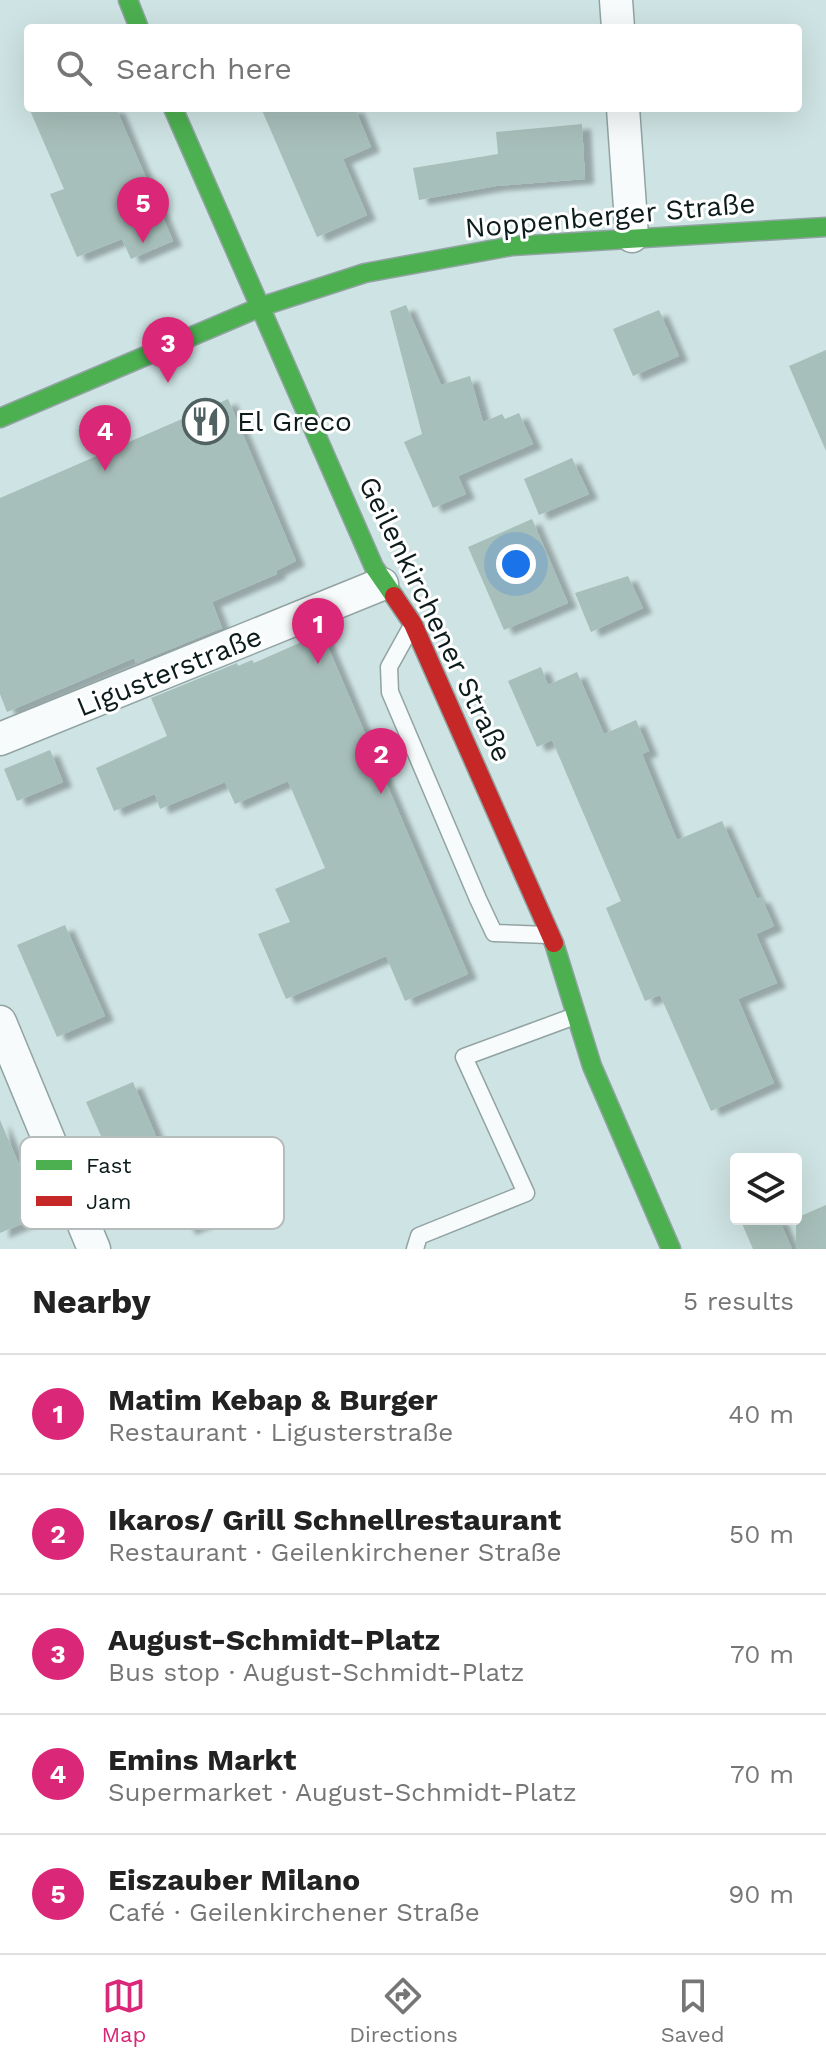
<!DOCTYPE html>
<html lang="en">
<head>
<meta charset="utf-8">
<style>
  body { margin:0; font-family:"Work Sans",sans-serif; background:#f6f6f6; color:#222 }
  .controls { position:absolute; right:24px; bottom:24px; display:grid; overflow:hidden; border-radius:8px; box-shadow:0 8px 32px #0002 }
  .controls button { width:72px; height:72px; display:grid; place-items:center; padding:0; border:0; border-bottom:2px solid #e0e0e0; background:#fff; color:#222; font:40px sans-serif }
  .you { position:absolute; left:516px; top:564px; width:28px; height:28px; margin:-20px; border:6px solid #fff; border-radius:50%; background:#1a73e8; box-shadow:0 0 0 12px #1a73e833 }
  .badge { display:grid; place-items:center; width:52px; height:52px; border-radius:50%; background:#db2777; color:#fff; font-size:26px; font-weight:700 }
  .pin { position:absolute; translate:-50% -66px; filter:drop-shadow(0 2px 4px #0008) }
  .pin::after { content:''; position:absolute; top:42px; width:28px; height:24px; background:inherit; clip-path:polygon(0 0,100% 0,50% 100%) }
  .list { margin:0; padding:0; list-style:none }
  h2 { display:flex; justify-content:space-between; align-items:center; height:104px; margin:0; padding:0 32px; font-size:34px }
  h2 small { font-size:26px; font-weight:400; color:#767676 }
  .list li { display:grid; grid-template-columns:52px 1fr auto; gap:24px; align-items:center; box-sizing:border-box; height:120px; padding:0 32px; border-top:2px solid #e0e0e0 }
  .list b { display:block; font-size:30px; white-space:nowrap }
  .list p { margin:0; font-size:26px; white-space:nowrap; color:#767676 }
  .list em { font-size:26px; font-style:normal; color:#767676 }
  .icon { flex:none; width:44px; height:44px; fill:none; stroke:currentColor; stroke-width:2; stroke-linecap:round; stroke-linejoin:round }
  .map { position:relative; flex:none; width:826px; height:1249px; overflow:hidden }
  .search { position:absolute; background:#fff; box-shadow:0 8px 32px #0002; left:24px; right:24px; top:24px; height:88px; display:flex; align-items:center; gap:20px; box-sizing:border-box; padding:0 28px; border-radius:8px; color:#767676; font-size:30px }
  .sheet { height:704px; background:#fff }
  nav { display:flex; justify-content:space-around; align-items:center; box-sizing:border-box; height:112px; border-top:2px solid #e0e0e0; background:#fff; font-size:22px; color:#767676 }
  nav a { display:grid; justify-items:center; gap:4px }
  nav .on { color:#db2777 }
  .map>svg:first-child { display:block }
</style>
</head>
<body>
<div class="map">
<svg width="826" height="1249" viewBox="0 0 826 1249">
  <defs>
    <filter id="shadow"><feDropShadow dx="9" dy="5" stdDeviation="2" flood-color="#0004"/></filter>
  </defs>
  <rect width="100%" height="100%" fill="#cee3e3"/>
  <!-- building -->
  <g fill="#a7bfba" filter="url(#shadow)">
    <polygon points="29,108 116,108 173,241 131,259 122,239 77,257 50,194 64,189"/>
    <polygon points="261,108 355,108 371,147 343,159 367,215 317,237"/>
    <polygon points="582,124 585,179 496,186 419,200 413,168 498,154 496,132"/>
    <polygon points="406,305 441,385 470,376 483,422 502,414 505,419 519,413 533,444 458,476 466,494 433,508 404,442 422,434 390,311"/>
    <polygon points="659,310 679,356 633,376 613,329"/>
    <polygon points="826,350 826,451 789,366"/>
    <polygon points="228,399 296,561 276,571 277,574 212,602 222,628 136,663 134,658 7,712 0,694 0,498"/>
    <polygon points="572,458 589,494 539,515 524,479"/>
    <polygon points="532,519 568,603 504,630 468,547"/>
    <polygon points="628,576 643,608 591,632 575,593"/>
    <polygon points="322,633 468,974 405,1001 386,956 286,999 258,934 290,922 275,889 325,868 288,781 235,804 225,782 160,809 155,794 114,811 96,768 167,736 151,698 237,663 238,666 252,660 254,663"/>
    <polygon points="541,667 548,685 577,672 604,734 636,720 649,751 642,754 677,840 722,821 757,899 761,897 774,926 756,934 777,983 738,999 774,1083 711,1111 660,995 645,1001 606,908 621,901 552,740 537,747 508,681"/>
    <polygon points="50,750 63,782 17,801 4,769"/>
    <polygon points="65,925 105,1016 57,1037 17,945"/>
    <polygon points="133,1082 172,1174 126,1193 86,1102"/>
    <polygon points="0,1120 41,1216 0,1233"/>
    <polygon points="206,1177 222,1215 187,1230 170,1193"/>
    <polygon points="826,1205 826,1249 796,1249 796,1218"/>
    <polygon points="740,1219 779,1219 792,1249 753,1249"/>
  </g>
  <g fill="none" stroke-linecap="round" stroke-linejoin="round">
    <defs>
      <g id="lane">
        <polyline points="410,629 389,667 390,692 478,899 494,933 548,935"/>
        <polyline points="415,1249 419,1236 526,1193 464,1057 575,1016"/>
      </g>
      <g id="street">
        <polyline points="616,0 618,28"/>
        <polyline points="623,108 632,236"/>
        <polyline points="0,739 382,584"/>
        <polyline points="0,1022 94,1249"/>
      </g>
      <g id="fast">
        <polyline points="128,0 139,28"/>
        <polyline points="173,108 374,567 394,596"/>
        <polyline points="0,418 263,306 365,273 512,246 826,227"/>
        <polyline points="554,943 592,1066 671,1249"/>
      </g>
      <polyline id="jam" points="394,596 413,624 554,943"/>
    </defs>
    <!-- lane casing -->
    <use href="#lane" stroke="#92a3a3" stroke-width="19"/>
    <!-- street casing -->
    <use href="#street" stroke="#92a3a3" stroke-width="35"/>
    <!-- fast casing -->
    <use href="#fast" stroke="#92a3a3" stroke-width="21"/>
    <!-- jam casing -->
    <use href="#jam" stroke="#92a3a3" stroke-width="21"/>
    <!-- lane -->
    <use href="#lane" stroke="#f8fbfb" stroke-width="16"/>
    <!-- street -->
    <use href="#street" stroke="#f8fbfb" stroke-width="32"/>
    <!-- fast -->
    <use href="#fast" stroke="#4caf50" stroke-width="18"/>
    <!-- jam -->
    <use href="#jam" stroke="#c62828" stroke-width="18"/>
  </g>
  <!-- icons -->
  <defs>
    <symbol id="restaurant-ring" viewBox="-11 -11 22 22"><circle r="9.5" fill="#fff" stroke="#506161" stroke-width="1.5"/><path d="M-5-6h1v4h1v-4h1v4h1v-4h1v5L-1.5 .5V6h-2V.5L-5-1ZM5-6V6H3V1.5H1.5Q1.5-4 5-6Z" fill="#506161"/></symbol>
  </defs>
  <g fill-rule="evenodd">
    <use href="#restaurant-ring" x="180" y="396" width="51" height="51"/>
  </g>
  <g text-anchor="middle" stroke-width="6" stroke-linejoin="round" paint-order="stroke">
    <!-- street labels -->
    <g font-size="28" fill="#0c1b1b" stroke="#fff">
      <text transform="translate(610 215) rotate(-5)" y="10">Noppenberger Straße</text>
      <text transform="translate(436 619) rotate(64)" y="10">Geilenkirchener Straße</text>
      <text transform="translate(169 671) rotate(-22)" y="10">Ligusterstraße</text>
    </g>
    <!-- poi labels -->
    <g font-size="28" fill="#0c1b1b" stroke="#fff" text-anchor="start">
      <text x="237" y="431">El Greco</text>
    </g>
  </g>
  <!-- legend -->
  <rect x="20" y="1137" width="264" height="92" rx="12" fill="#fff" stroke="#b6bbbb" stroke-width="2"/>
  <rect x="36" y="1160" width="36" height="10" fill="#4caf50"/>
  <rect x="36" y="1196" width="36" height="10" fill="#c62828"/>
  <g font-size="22" fill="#0c1b1b">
    <text x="86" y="1173">Fast</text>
    <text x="86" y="1209">Jam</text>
  </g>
</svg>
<div class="controls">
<button><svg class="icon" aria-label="layers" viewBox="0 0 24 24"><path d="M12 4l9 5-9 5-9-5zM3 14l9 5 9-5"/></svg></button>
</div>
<div class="you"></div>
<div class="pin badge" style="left:318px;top:664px">1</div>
<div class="pin badge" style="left:381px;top:794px">2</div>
<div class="pin badge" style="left:168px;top:383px">3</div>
<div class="pin badge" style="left:105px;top:471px">4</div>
<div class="pin badge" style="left:143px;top:243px">5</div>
<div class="search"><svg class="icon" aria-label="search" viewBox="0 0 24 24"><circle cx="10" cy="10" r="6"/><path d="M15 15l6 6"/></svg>Search here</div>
</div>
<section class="sheet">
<h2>Nearby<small>5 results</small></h2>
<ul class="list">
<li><span class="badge">1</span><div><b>Matim Kebap &amp; Burger</b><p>Restaurant · Ligusterstraße</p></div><em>40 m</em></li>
<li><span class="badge">2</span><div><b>Ikaros/ Grill Schnellrestaurant</b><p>Restaurant · Geilenkirchener Straße</p></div><em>50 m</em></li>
<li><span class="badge">3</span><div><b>August-Schmidt-Platz</b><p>Bus stop · August-Schmidt-Platz</p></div><em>70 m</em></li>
<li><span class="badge">4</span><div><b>Emins Markt</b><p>Supermarket · August-Schmidt-Platz</p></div><em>70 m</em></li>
<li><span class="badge">5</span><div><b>Eiszauber Milano</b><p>Café · Geilenkirchener Straße</p></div><em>90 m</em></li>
</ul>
</section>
<nav>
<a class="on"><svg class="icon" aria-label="map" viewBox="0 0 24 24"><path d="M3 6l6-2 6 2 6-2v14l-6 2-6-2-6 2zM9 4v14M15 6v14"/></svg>Map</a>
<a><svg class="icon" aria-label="directions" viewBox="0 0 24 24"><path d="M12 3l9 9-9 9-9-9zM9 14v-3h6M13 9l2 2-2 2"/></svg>Directions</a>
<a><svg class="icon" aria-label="saved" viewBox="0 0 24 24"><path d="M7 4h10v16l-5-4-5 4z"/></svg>Saved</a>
</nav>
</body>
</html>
